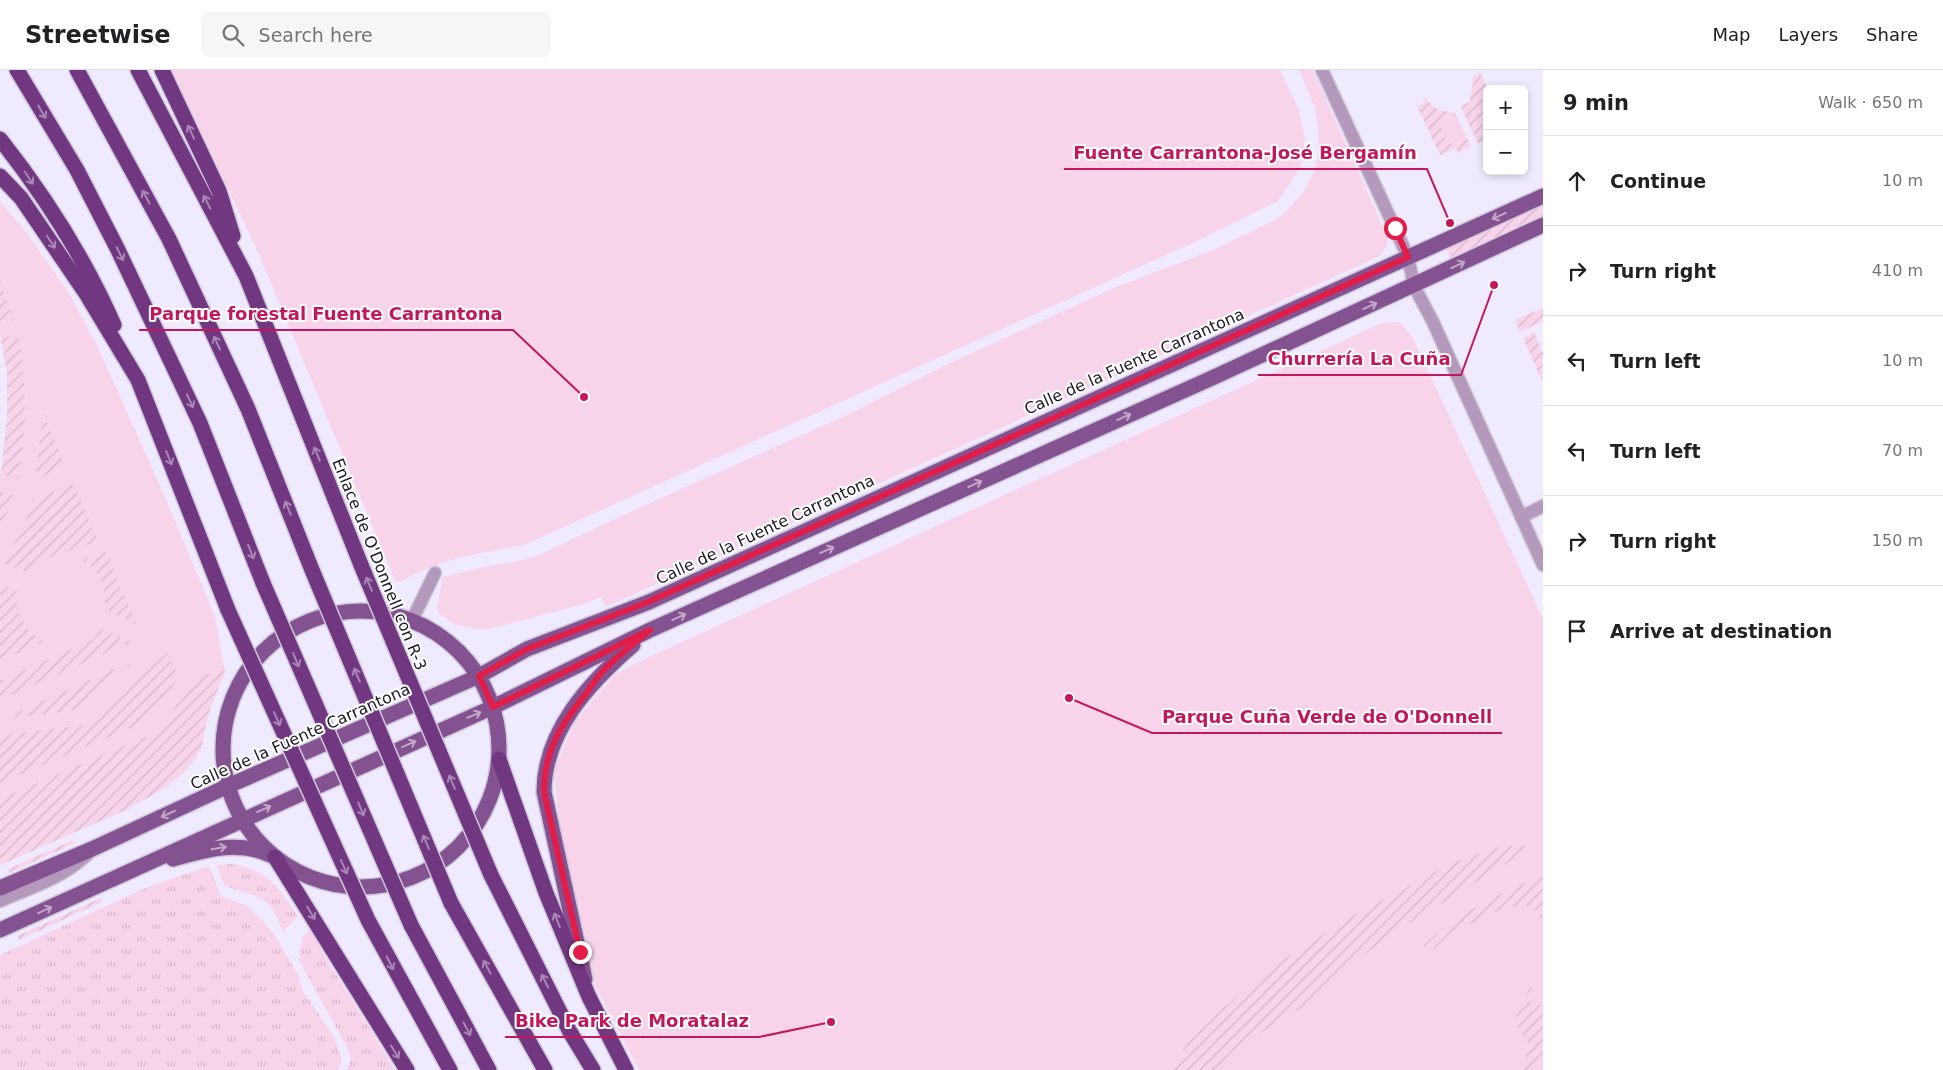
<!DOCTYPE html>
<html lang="en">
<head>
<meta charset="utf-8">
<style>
  body { margin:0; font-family:"DejaVu Sans",sans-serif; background:#f6f6f6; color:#202124 }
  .controls { position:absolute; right:15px; top:15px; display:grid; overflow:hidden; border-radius:8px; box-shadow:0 2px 8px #0003 }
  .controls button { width:45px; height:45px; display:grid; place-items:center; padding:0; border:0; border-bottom:1px solid #e0e0e0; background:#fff; color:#202124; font:25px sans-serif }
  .stop { position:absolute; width:15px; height:15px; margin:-11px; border:4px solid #e11d48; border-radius:50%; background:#fff }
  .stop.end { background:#e11d48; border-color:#fff; box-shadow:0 1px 5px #0008 }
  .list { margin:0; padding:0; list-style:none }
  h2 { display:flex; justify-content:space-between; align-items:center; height:65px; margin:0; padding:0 20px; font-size:21px }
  h2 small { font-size:16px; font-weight:400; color:#757577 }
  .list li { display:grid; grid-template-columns:32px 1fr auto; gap:15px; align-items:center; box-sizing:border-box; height:90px; padding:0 20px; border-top:1px solid #e0e0e0 }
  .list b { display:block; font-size:19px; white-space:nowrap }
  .list em { font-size:16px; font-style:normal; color:#757577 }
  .icon { flex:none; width:28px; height:28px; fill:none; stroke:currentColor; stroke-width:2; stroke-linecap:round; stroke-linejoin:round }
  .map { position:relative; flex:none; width:1543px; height:1000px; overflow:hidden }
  header { display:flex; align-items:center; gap:30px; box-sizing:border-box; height:70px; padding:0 25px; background:#fff; border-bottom:1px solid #e0e0e0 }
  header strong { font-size:24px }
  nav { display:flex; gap:28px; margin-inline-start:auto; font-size:18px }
  .search { width:350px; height:45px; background:#f6f6f6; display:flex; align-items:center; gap:12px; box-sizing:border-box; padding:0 18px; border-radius:8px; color:#757577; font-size:19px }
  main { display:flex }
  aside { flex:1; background:#fff }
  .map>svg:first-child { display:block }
</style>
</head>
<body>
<header>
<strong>Streetwise</strong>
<div class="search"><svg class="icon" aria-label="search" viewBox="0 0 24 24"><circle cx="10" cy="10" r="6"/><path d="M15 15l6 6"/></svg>Search here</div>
<nav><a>Map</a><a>Layers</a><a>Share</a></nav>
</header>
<main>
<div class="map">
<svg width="1543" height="1000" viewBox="0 0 1543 1000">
  <defs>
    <pattern id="grass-tufts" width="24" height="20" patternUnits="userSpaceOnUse" patternTransform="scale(1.25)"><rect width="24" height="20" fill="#f8d4eb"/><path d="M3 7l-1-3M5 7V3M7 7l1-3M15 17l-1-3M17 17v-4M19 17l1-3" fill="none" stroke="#d4b5c9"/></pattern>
    <pattern id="garden-furrows" width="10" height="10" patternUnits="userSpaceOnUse" patternTransform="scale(1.25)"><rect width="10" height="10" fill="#f8d4eb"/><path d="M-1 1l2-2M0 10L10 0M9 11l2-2" fill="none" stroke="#d4b5c9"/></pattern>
  </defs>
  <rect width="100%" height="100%" fill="#f0eafe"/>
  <!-- grass -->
  <g fill="url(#grass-tufts)">
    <path d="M231,794C266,798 280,819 298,846L283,862C279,854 276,843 271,837C259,823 239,823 224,815L216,795Z"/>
    <polygon points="209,796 221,826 247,836 262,850 276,867 298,905 303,921 334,967 342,990 338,1000 0,1000 0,885 150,816"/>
    <path d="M311,858L322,882L395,1000H347L351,989L348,979L300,892C298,881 301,864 311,858Z"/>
  </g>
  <!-- park -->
  <g fill="#f8d4eb">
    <path d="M172,0H1280L1299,40L1305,68L1300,98L1278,131L1197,171L524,475C478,484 441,488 400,512L395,510L257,180Z"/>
    <polygon points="1299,0 1313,0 1388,168 1388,173 1380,186 606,537 601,527 584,534 485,560 456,555 439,544 437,536 443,507 483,497 515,492 537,486 621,446 849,344 950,293 1111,219 1213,180 1277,149 1288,140 1304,121 1314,102 1318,85 1318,58 1315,38"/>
    <polygon points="1456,45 1467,68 1448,76 1440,54 1445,49"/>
    <polygon points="0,131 26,162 67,220 97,275 165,427 215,547 225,601 208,645 201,678 196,688 184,702 168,716 128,739 0,795 0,409 7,349 7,303 0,263"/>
    <polygon points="1400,252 1413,268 1543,549 1543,1000 639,1000 594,914 559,754 554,700 575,651 615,605 638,592 1382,253"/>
  </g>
  <!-- garden -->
  <g fill="url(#garden-furrows)">
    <polygon points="1480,2 1488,19 1487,70 1478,74 1461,37 1470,31 1473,12 1472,7"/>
    <path d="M1426,27C1431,38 1442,42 1454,42L1456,45L1445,49L1440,54L1448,75L1467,68L1471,77L1458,83L1456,78L1440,85L1417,36L1425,33L1423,28Z"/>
    <polygon points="1543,135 1543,145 1450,188 1446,179"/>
    <polygon points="0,210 13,250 1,253 0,250"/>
    <polygon points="1543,238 1543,251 1520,262 1515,250"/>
    <polygon points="1534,262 1543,283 1542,311 1523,268"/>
    <path d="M18,265C23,298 27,332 24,366C23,380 20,394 18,408L1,405L7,349V303L1,269Z"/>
    <polygon points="43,343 65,396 35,410"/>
    <path d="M73,414L98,471C81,477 37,489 26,502L4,493L24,455L33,429Z"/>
    <polygon points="0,422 14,425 0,461"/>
    <path d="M105,481L137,555L105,539C107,518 100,501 82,490Z"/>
    <path d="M0,514L18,522C15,544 25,560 43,572L0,591Z"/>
    <polygon points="101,559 131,572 0,630 0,611 93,570"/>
    <polygon points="168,582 178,608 149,650 0,713 0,665 85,655"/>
    <polygon points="130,592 131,594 76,640 3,649"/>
    <path d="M220,599L225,601L208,645L201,678L196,688L184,702L168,716L128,739L0,795V729L150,665C170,653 176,629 193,614C200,607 210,603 220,599Z"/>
    <polygon points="73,770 75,773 9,803 8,799"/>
    <polygon points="1505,775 1534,777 1409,853 1365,884 1314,930 1247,972 1218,1000 1164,1000 1179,986 1197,960 1273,896 1354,845 1452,793"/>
    <path d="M1540,806H1543V855L1532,835L1504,838L1449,864L1434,879L1423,876C1455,845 1499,824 1540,806Z"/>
    <polygon points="101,828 102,832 19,870 17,866"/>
    <polygon points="1532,913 1530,930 1543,937 1543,986 1537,1000 1521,1000 1530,976 1517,956 1516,945"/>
  </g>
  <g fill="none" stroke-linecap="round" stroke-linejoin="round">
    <defs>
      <g id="street">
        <polyline points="1322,0 1408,187 1414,216 1433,252 1543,495"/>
        <polyline points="1521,447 1543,436"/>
        <polyline points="412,550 435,503"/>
        <path d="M0,831C34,816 64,808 91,781"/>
      </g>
      <g id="primary">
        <circle cx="361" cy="679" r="138"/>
        <path d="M173,789C204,780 238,770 270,785"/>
        <polyline points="0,818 92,779 228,716 479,606 527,579 649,532 1543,126"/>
        <polyline points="0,860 493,637 650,560 1212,308 1543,155"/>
        <path d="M585,909L544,722C544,661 590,612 633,575"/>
      </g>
      <g id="highway">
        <polyline points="17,0 77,100 118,180 200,353 263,513"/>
        <polyline points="77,0 169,169 248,339 312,500"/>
        <polyline points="138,0 246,206 361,495"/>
        <polyline points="162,0 219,121 233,166"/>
        <path d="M0,69C45,126 85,189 114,255"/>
        <polyline points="0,106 21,128 85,222 138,310 228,540"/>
        <polyline points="499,689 546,823 589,927 626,1000"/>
        <polyline points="275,787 407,1000"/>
        <polyline points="491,805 570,962 593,1000"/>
        <polyline points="451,833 545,1000"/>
        <polyline points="368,850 450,1000"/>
        <polyline points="411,855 489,1000"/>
      </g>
    </defs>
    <!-- street casing -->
    <use href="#street" stroke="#cec8db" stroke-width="15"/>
    <!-- primary casing -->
    <use href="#primary" stroke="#cec8db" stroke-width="18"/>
    <!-- highway casing -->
    <use href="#highway" stroke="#cec8db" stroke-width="18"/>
    <!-- street -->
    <use href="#street" stroke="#b599bc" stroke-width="12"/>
    <!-- primary -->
    <use href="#primary" stroke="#845290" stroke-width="15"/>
    <!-- highway -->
    <use href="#highway" stroke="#713780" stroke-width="15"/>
    <defs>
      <g id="highway-bridge">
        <polyline points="361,495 491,805"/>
        <polyline points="312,500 451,833"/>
        <polyline points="263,513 411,855"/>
        <polyline points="228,540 368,850"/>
      </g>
    </defs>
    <!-- highway-bridge casing -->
    <use href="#highway-bridge" stroke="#cec8db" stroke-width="18" stroke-linecap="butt"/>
    <!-- highway-bridge -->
    <use href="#highway-bridge" stroke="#713780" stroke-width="15"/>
  </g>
  <!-- one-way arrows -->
  <defs><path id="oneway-shaft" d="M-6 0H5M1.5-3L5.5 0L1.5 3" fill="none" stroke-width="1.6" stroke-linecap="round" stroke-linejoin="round" transform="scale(1.25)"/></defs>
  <g stroke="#aa87b3">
    <use href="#oneway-shaft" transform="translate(42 42) rotate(59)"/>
    <use href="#oneway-shaft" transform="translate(191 62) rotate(-115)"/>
    <use href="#oneway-shaft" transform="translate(29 108) rotate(57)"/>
    <use href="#oneway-shaft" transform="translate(146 127) rotate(-119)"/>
    <use href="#oneway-shaft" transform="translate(207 132) rotate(-117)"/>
    <use href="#oneway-shaft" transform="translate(51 172) rotate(56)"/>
    <use href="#oneway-shaft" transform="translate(120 184) rotate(64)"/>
    <use href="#oneway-shaft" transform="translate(217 273) rotate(-115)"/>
    <use href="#oneway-shaft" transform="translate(190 331) rotate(65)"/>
    <use href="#oneway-shaft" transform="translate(317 384) rotate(-112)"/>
    <use href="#oneway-shaft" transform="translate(169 388) rotate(68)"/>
    <use href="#oneway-shaft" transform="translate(288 438) rotate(-112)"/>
    <use href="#oneway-shaft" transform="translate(251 482) rotate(68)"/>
    <use href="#oneway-shaft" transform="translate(369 514) rotate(-113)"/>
    <use href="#oneway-shaft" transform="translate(296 590) rotate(67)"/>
    <use href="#oneway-shaft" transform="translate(357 605) rotate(-113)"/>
    <use href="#oneway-shaft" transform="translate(277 649) rotate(66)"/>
    <use href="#oneway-shaft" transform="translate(452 712) rotate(-113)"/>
    <use href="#oneway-shaft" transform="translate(361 739) rotate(67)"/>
    <use href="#oneway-shaft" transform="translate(426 772) rotate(-113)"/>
    <use href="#oneway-shaft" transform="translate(344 797) rotate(66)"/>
    <use href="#oneway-shaft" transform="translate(311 843) rotate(59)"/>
    <use href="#oneway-shaft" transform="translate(557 850) rotate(-112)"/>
    <use href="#oneway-shaft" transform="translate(390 893) rotate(63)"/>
    <use href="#oneway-shaft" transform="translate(487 897) rotate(-119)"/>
    <use href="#oneway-shaft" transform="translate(545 911) rotate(-117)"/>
    <use href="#oneway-shaft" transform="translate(467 959) rotate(62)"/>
    <use href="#oneway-shaft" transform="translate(395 982) rotate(58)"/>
  </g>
  <g stroke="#c2a8c8">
    <use href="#oneway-shaft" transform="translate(1499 146) rotate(156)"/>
    <use href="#oneway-shaft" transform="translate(1458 195) rotate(-25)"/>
    <use href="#oneway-shaft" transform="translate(1370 236) rotate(-24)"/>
    <use href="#oneway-shaft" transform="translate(1124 347) rotate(-24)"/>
    <use href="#oneway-shaft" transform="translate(975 414) rotate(-24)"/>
    <use href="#oneway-shaft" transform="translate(827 480) rotate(-24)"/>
    <use href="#oneway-shaft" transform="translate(679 547) rotate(-24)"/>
    <use href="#oneway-shaft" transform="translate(474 645) rotate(-23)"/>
    <use href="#oneway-shaft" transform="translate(409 674) rotate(-24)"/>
    <use href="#oneway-shaft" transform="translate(264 739) rotate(-24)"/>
    <use href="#oneway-shaft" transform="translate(168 744) rotate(155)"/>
    <use href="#oneway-shaft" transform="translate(219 778) rotate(-9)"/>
    <use href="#oneway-shaft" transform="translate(45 840) rotate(-24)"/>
  </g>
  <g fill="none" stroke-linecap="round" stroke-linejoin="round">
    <!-- route -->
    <path stroke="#e11d48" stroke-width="6" d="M580,882L544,722C544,681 560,656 585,625C591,617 596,608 603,601C617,586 635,573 650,560L493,637L479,606L527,579L648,532L1408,187L1395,158"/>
  </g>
  <g text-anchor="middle" stroke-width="4" stroke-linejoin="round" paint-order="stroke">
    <!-- street labels -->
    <g font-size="16" fill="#1c1824" stroke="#fff">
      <text transform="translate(1134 291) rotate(-24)" y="6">Calle de la Fuente Carrantona</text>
      <text transform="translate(765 459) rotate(-25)" y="6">Calle de la Fuente Carrantona</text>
      <text transform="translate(380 494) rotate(68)" y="6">Enlace de O'Donnell con R-3</text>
      <text transform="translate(300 666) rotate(-24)" y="6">Calle de la Fuente Carrantona</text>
    </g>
  </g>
  <!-- callouts -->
  <path fill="none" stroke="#c2185b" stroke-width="2" d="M1450 153L1427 99H1064M584 327L513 260H139M1494 215L1461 305H1258M1069 628L1152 663H1502M831 952L759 967H505"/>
  <g fill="#c2185b" stroke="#fff" stroke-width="2">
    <circle cx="1450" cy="153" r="5"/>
    <circle cx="584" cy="327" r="5"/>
    <circle cx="1494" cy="215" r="5"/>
    <circle cx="1069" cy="628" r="5"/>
    <circle cx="831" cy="952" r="5"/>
  </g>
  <g font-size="18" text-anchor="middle" font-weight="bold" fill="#c2185b" stroke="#fff" stroke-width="4" stroke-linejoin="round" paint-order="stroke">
    <text x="1245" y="89">Fuente Carrantona-José Bergamín</text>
    <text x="326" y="250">Parque forestal Fuente Carrantona</text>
    <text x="1359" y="295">Churrería La Cuña</text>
    <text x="1327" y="653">Parque Cuña Verde de O'Donnell</text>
    <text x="632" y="957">Bike Park de Moratalaz</text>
  </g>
</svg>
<div class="controls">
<button>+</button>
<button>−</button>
</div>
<div class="stop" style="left:1395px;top:158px"></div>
<div class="stop end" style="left:580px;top:882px"></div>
</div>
<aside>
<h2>9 min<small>Walk · 650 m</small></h2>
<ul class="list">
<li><svg class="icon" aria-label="ahead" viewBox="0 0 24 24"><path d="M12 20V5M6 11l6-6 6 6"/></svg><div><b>Continue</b></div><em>10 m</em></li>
<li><svg class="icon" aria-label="right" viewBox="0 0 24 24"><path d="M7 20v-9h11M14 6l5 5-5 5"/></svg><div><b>Turn right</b></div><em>410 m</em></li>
<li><svg class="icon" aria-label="left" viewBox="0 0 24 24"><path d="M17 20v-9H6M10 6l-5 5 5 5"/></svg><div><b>Turn left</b></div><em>10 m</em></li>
<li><svg class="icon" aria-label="left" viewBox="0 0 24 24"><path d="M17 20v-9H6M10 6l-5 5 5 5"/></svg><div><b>Turn left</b></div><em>70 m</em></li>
<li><svg class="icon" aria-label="right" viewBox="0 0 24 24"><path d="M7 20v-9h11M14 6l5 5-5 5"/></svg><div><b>Turn right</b></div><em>150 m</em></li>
<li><svg class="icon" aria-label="arrive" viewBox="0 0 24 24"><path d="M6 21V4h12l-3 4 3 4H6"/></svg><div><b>Arrive at destination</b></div></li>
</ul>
</aside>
</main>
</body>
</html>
